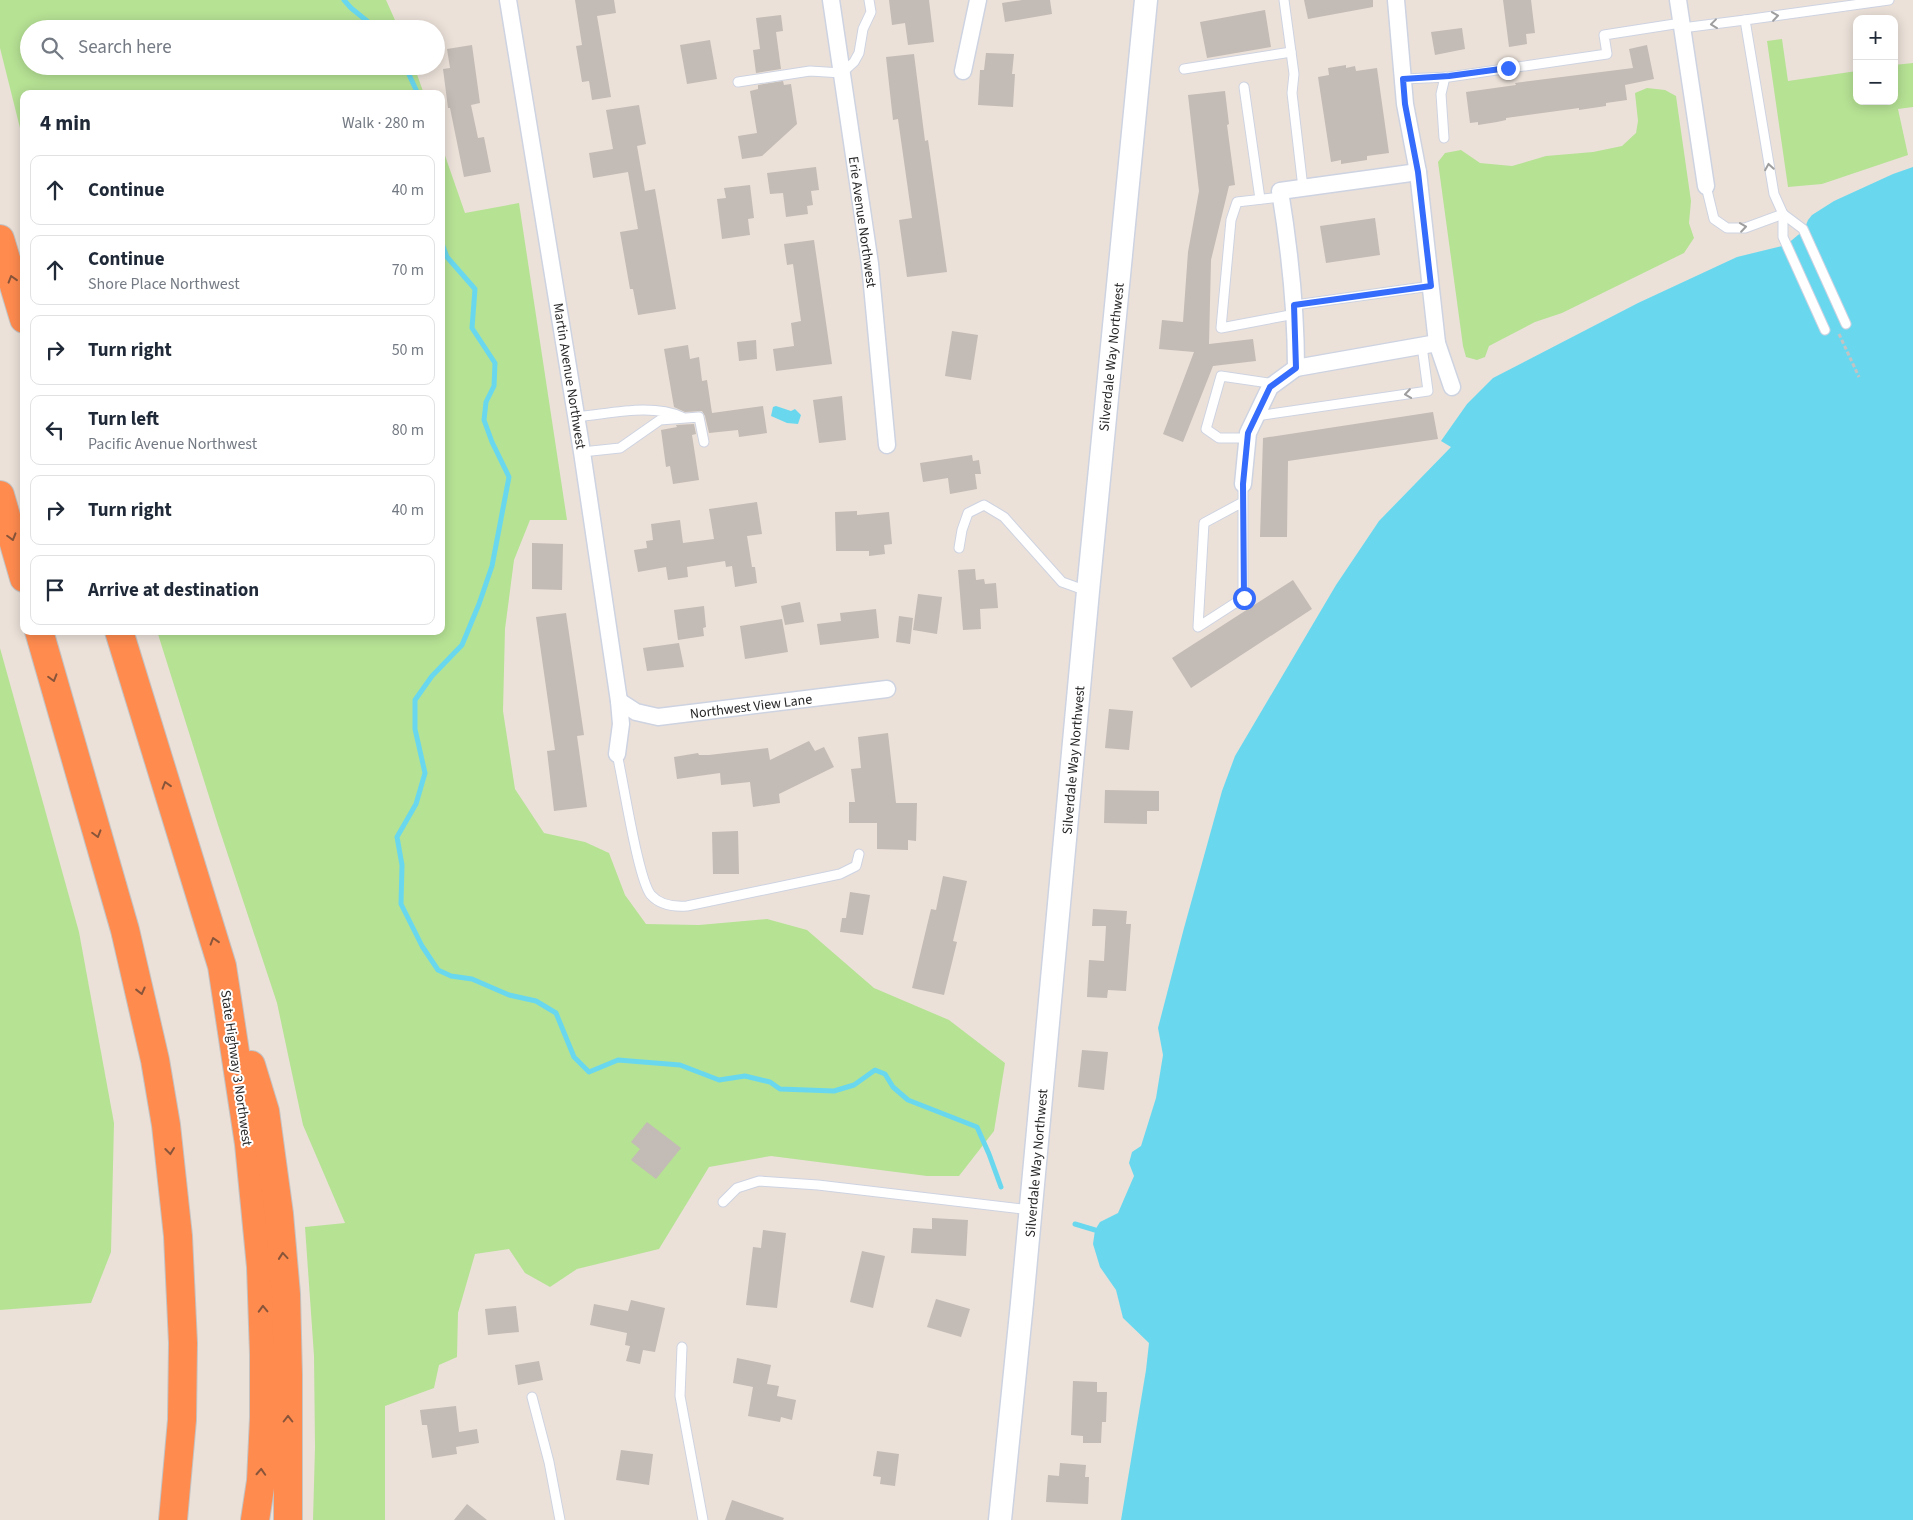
<!DOCTYPE html>
<html lang="en">
<head>
<meta charset="utf-8">
<style>
  body { margin:0; font-family:"Source Sans 3",sans-serif; background:#f6f6f7; color:#1f2937 }
  .controls { position:absolute; right:15px; top:15px; display:grid; overflow:hidden; border-radius:10px; box-shadow:0 2px 12px #0003 }
  .controls button { width:45px; height:45px; display:grid; place-items:center; padding:0; border:0; border-bottom:1px solid #e0e1e3; background:#fff; color:#1f2937; font:25px sans-serif }
  .stop { position:absolute; width:15px; height:15px; margin:-11px; border:4px solid #356cfb; border-radius:50%; background:#fff }
  .stop.end { background:#356cfb; border-color:#fff; box-shadow:0 1px 5px #0008 }
  .list { margin:0; padding:0; list-style:none }
  h2 { display:flex; justify-content:space-between; align-items:center; height:65px; margin:0; padding:0 20px; font-size:21px }
  h2 small { font-size:16px; font-weight:400; color:#747a83 }
  .list li { display:grid; grid-template-columns:32px 1fr auto; gap:15px; align-items:center; box-sizing:border-box; height:70px; margin:0 10px 10px; padding:0 10px; border:1px solid #e0e1e3; border-radius:10px }
  .list b { display:block; font-size:19px; white-space:nowrap }
  .list p { margin:0; font-size:16px; white-space:nowrap; color:#747a83 }
  .list em { font-size:16px; font-style:normal; color:#747a83 }
  .icon { flex:none; width:28px; height:28px; fill:none; stroke:currentColor; stroke-width:2; stroke-linecap:round; stroke-linejoin:round }
  .map { position:relative; flex:none; width:1913px; height:1520px; overflow:hidden }
  .search { position:absolute; background:#fff; box-shadow:0 2px 12px #0003; left:20px; top:20px; width:425px; height:55px; display:flex; align-items:center; gap:12px; box-sizing:border-box; padding:0 18px; border-radius:28px; color:#747a83; font-size:19px }
  .panel { position:absolute; background:#fff; box-shadow:0 2px 12px #0003; left:20px; top:90px; width:425px; height:545px; border-radius:10px }
  .map>svg:first-child { display:block }
</style>
</head>
<body>
<div class="map">
<svg width="1913" height="1520" viewBox="0 0 1913 1520">
  <rect width="100%" height="100%" fill="#ebe1d9"/>
  <!-- green -->
  <g fill="#b6e294">
    <polygon points="0,0 386,0 399,29 29,29 29,66 414,66 424,94 24,94 24,144 0,48"/>
    <polygon points="1782,39 1788,81 1857,71 1857,101 1894,101 1894,65 1913,63 1913,107 1898,109 1908,155 1822,184 1788,187 1767,41"/>
    <polygon points="1647,88 1665,90 1676,96 1691,201 1689,223 1694,238 1684,253 1562,313 1535,322 1489,346 1485,357 1477,360 1466,357 1463,346 1438,162 1445,153 1461,150 1480,163 1512,166 1546,156 1593,152 1622,146 1636,133 1638,121 1635,93"/>
    <polygon points="441,144 465,213 519,203 567,520 530,520 514,560 505,629 503,711 515,789 544,833 585,842 609,853 625,895 646,924 699,925 767,919 807,930 874,988 949,1020 1005,1063 994,1131 959,1176 927,1176 771,1156 709,1167 659,1249 577,1269 550,1287 525,1273 509,1249 475,1254 458,1313 457,1357 439,1365 434,1388 385,1406 385,1520 313,1520 315,1447 314,1356 305,1227 345,1223 303,1125 277,1003 218,825 157,631 441,631"/>
    <polygon points="0,648 79,932 114,1123 111,1252 91,1303 0,1310"/>
  </g>
  <!-- water -->
  <g fill="#69d8ef">
    <polygon points="1913,167 1913,1520 1121,1520 1146,1370 1149,1343 1123,1318 1116,1290 1100,1267 1093,1244 1095,1230 1100,1222 1118,1213 1134,1176 1129,1163 1132,1152 1141,1146 1156,1098 1163,1055 1158,1028 1184,928 1222,791 1235,756 1336,585 1379,521 1451,447 1441,441 1467,404 1493,378 1638,303 1737,257 1786,245 1804,230 1808,220 1812,215 1834,201 1893,174"/>
    <polygon points="776,406 791,411 795,409 801,415 798,424 787,423 771,416 773,407"/>
  </g>
  <g fill="none" stroke-linecap="round" stroke-linejoin="round">
    <!-- stream -->
    <g stroke="#69d8ef" stroke-width="5">
      <polyline points="344,0 351,8 377,29"/>
      <polyline points="405,66 418,94"/>
      <polyline points="441,153 441,183"/>
      <polyline points="441,241 447,257 475,289 472,328 495,363 494,386 486,402 484,420 492,442 509,477 492,566 479,604 462,645 432,676 415,700 415,729 425,773 416,804 397,837 402,865 401,904 422,946 438,970 451,976 472,979 509,995 536,1001 556,1013 574,1057 589,1072 618,1060 680,1065 719,1080 745,1076 770,1082 780,1089 834,1091 854,1085 875,1070 885,1074 893,1087 908,1100 977,1127 989,1154 1001,1187"/>
      <polyline points="1075,1224 1095,1230"/>
    </g>
  </g>
  <!-- building -->
  <g fill="#c3bbb5">
    <polygon points="575,0 614,0 616,13 597,16 611,97 592,100 589,81 582,82 576,46 582,45"/>
    <polygon points="889,0 929,0 934,42 908,45 905,23 892,25"/>
    <polygon points="1022,0 1050,0 1052,14 1005,22 1002,3"/>
    <polygon points="1304,0 1373,0 1373,7 1308,19"/>
    <polygon points="1503,0 1531,0 1535,33 1526,34 1527,44 1509,47"/>
    <polygon points="1265,10 1271,47 1207,58 1200,22"/>
    <polygon points="781,15 783,31 776,32 781,69 756,73 753,50 760,49 756,18"/>
    <polygon points="1462,28 1465,49 1435,55 1431,32"/>
    <polygon points="710,40 717,79 687,84 680,45"/>
    <polygon points="472,45 480,103 471,105 478,138 484,137 491,172 464,177 450,108 448,108 443,69 450,68 447,49"/>
    <polygon points="1647,45 1654,79 1625,85 1627,100 1606,103 1606,106 1579,110 1579,108 1506,118 1506,120 1497,122 1478,125 1478,122 1470,123 1466,92 1516,85 1515,83 1633,68 1629,49"/>
    <polygon points="986,53 1014,54 1012,74 1015,74 1013,107 978,105 980,70 984,70"/>
    <polygon points="914,54 925,141 928,140 947,272 907,277 899,220 912,218 898,119 893,120 886,57"/>
    <polygon points="1346,65 1346,68 1355,66 1356,71 1377,68 1389,153 1367,156 1367,160 1341,164 1341,160 1331,162 1318,77 1329,75 1328,68"/>
    <polygon points="783,81 784,85 791,84 797,124 762,156 742,159 738,136 757,133 750,91 758,89 758,85"/>
    <polygon points="1225,91 1229,124 1227,125 1235,185 1229,186 1211,260 1209,344 1253,339 1256,361 1213,366 1183,442 1163,434 1194,352 1159,349 1162,320 1183,322 1188,252 1199,191 1188,95"/>
    <polygon points="639,105 646,144 637,146 645,191 655,189 676,309 638,315 633,289 630,289 620,232 638,229 628,172 593,178 589,153 613,149 606,110"/>
    <polygon points="816,167 819,190 811,191 813,205 807,206 808,214 786,217 783,193 770,194 767,173"/>
    <polygon points="750,185 754,218 748,219 750,235 722,239 717,199 726,198 724,188"/>
    <polygon points="1375,218 1380,255 1326,263 1320,226"/>
    <polygon points="814,240 832,364 776,371 773,349 794,346 791,323 801,321 793,264 787,265 784,244"/>
    <polygon points="952,331 978,335 971,380 945,376"/>
    <polygon points="756,340 757,359 739,361 737,342"/>
    <polygon points="688,345 690,359 699,357 702,381 707,380 712,413 763,406 767,433 739,437 738,430 709,433 705,416 702,411 685,412 674,407 664,349"/>
    <polygon points="842,396 846,440 819,443 813,400"/>
    <polygon points="1433,412 1438,439 1288,461 1287,537 1260,537 1263,438"/>
    <polygon points="694,424 696,434 692,435 699,480 673,484 670,466 666,467 661,430 677,427 676,425"/>
    <polygon points="972,455 973,461 979,460 981,474 975,474 977,489 950,494 948,478 923,482 920,463"/>
    <polygon points="757,502 762,534 747,536 752,567 755,567 757,583 735,587 732,566 726,567 725,561 687,567 688,577 668,580 666,567 638,572 634,550 647,548 646,541 653,540 651,524 680,520 683,543 714,539 709,509"/>
    <polygon points="857,511 857,515 889,512 892,544 884,545 885,554 869,556 869,551 836,551 835,512"/>
    <polygon points="532,543 563,544 562,590 532,589"/>
    <polygon points="975,569 976,580 984,579 985,584 996,583 998,608 980,609 981,629 963,630 958,570"/>
    <polygon points="1293,580 1312,609 1191,688 1172,658"/>
    <polygon points="918,594 942,597 937,634 913,630"/>
    <polygon points="800,602 804,622 785,625 781,606"/>
    <polygon points="704,606 706,627 703,628 704,636 678,640 674,610"/>
    <polygon points="876,609 879,638 820,645 817,624 841,621 840,613"/>
    <polygon points="566,613 584,735 577,736 587,807 554,811 547,751 555,750 536,617"/>
    <polygon points="899,616 913,618 910,644 896,642"/>
    <polygon points="782,619 788,652 745,659 740,626"/>
    <polygon points="679,643 684,667 647,671 643,648"/>
    <polygon points="1109,709 1133,711 1129,750 1105,748"/>
    <polygon points="888,733 896,803 917,803 916,841 908,840 908,850 877,849 877,823 849,823 849,802 855,802 851,769 861,768 858,737"/>
    <polygon points="809,741 815,751 824,747 834,767 779,794 780,803 753,807 750,782 721,785 720,773 677,779 674,757 698,753 699,755 709,755 768,748 770,760"/>
    <polygon points="1105,790 1159,791 1159,811 1147,811 1147,824 1104,823"/>
    <polygon points="738,831 739,874 713,874 712,832"/>
    <polygon points="943,876 967,881 953,941 957,942 944,995 912,988 931,909 936,910"/>
    <polygon points="850,892 870,895 863,935 840,932 842,918 846,918"/>
    <polygon points="1093,909 1127,911 1126,924 1131,924 1126,991 1108,990 1107,998 1087,997 1089,960 1104,961 1106,926 1092,926"/>
    <polygon points="1082,1050 1108,1052 1104,1090 1078,1087"/>
    <polygon points="647,1122 681,1148 656,1179 631,1160 640,1149 631,1142"/>
    <polygon points="932,1218 968,1220 966,1256 911,1253 913,1228 932,1229"/>
    <polygon points="763,1230 786,1233 777,1308 746,1305 753,1247 761,1248"/>
    <polygon points="862,1251 885,1256 873,1308 850,1302"/>
    <polygon points="936,1299 970,1309 961,1337 927,1327"/>
    <polygon points="631,1300 665,1308 655,1352 643,1350 640,1364 626,1361 630,1346 625,1345 627,1333 590,1325 594,1304 628,1311"/>
    <polygon points="516,1306 519,1332 488,1335 485,1309"/>
    <polygon points="737,1358 771,1365 767,1384 779,1386 777,1396 796,1400 792,1420 781,1417 780,1422 748,1416 753,1387 733,1383"/>
    <polygon points="539,1361 543,1380 518,1385 515,1365"/>
    <polygon points="1073,1381 1097,1382 1097,1392 1107,1392 1106,1422 1102,1422 1101,1443 1083,1443 1083,1436 1071,1435"/>
    <polygon points="456,1406 459,1432 477,1429 479,1443 456,1447 457,1454 432,1458 427,1425 422,1425 420,1410"/>
    <polygon points="621,1450 653,1454 649,1485 616,1480"/>
    <polygon points="877,1451 899,1454 895,1486 880,1484 881,1477 873,1476"/>
    <polygon points="1060,1463 1086,1465 1085,1477 1089,1477 1088,1504 1046,1502 1048,1475 1059,1476"/>
    <polygon points="732,1500 784,1518 783,1520 725,1520"/>
    <polygon points="467,1504 487,1520 454,1520"/>
  </g>
  <g fill="none" stroke-linecap="round" stroke-linejoin="round">
    <defs>
      <g id="service">
        <polyline points="1284,0 1294,74 1292,93 1303,188"/>
        <polyline points="1682,28 1745,20"/>
        <polyline points="1184,69 1291,52"/>
        <polyline points="1403,79 1449,77 1607,54 1604,35 1681,23"/>
        <polyline points="738,82 810,71 842,73 854,62 859,53 863,29 871,12 869,0"/>
        <polyline points="1244,87 1260,199"/>
        <polyline points="1444,138 1441,94 1445,77"/>
        <polyline points="1706,186 1714,219 1727,228 1745,228 1783,214"/>
        <polyline points="1281,197 1237,202 1231,220 1221,328 1295,314"/>
        <polyline points="1783,214 1803,229 1846,324"/>
        <polyline points="1295,305 1431,286"/>
        <polyline points="1825,330 1783,237 1783,214 1774,194 1745,20 1889,0"/>
        <polyline points="1256,416 1428,391 1422,346"/>
        <path d="M576,417C610,414 651,403 682,417"/>
        <polyline points="1247,438 1219,438 1206,429 1221,376 1275,384"/>
        <polyline points="582,452 620,448 660,420 699,417 704,442"/>
        <polyline points="1243,484 1243,598 1198,627 1204,523 1243,502"/>
        <polyline points="959,548 962,530 968,513 984,505 1004,517 1062,582 1087,591"/>
        <path d="M617,754C623,779 638,880 651,895C660,905 674,907 687,906L840,874L856,866L859,854"/>
        <polyline points="723,1202 737,1188 759,1181 818,1185 1031,1210"/>
        <polyline points="682,1347 680,1396 703,1520"/>
        <polyline points="532,1397 549,1462 560,1520"/>
      </g>
      <g id="minor">
        <polyline points="508,0 582,452 619,701 621,724 617,754"/>
        <polyline points="831,0 870,264 887,445"/>
        <polyline points="1396,0 1405,104 1418,172 1437,343 1452,387"/>
        <polyline points="1678,0 1706,186"/>
        <polyline points="963,71 978,0"/>
        <polyline points="1296,368 1437,343"/>
        <path d="M1243,484L1248,433L1270,387L1296,368C1296,306 1290,252 1280,191L1418,172"/>
        <polyline points="619,701 636,712 658,717 887,689"/>
      </g>
      <polyline id="secondary" points="1000,1520 1022,1303 1088,591 1146,0"/>
      <g id="motorway">
        <polyline points="0,239 24,319"/>
        <polyline points="0,495 24,578"/>
        <polyline points="39,631 125,930 155,1060 166,1125 178,1236 183,1343 182,1420 173,1520"/>
        <polyline points="119,631 222,966 249,1144 261,1267 264,1354 264,1418 261,1481 255,1520"/>
        <polyline points="251,1065 265,1111 279,1214 286,1294 288,1375 288,1520"/>
      </g>
    </defs>
    <!-- service casing -->
    <use href="#service" stroke="#ced3e1" stroke-width="11"/>
    <!-- minor casing -->
    <use href="#minor" stroke="#ced3e1" stroke-width="19"/>
    <!-- secondary casing -->
    <use href="#secondary" stroke="#ced3e1" stroke-width="25"/>
    <!-- motorway casing -->
    <use href="#motorway" stroke="#c3c3c3" stroke-width="30"/>
    <!-- path -->
    <polyline stroke="#c3c3c3" stroke-width="3" stroke-dasharray="4 2.5" stroke-linecap="butt" points="1839,334 1859,377"/>
    <!-- service -->
    <use href="#service" stroke="#fff" stroke-width="9"/>
    <!-- minor -->
    <use href="#minor" stroke="#fff" stroke-width="16"/>
    <!-- secondary -->
    <use href="#secondary" stroke="#fff" stroke-width="22"/>
    <!-- motorway -->
    <use href="#motorway" stroke="#ff8b4f" stroke-width="28"/>
  </g>
  <!-- one-way arrows -->
  <defs><path id="oneway-chevron" d="M-2-3.5L2.5 0L-2 3.5" fill="none" stroke-width="1.6" stroke-linecap="round" stroke-linejoin="round" transform="scale(1.25)"/></defs>
  <g stroke="#9e9e9e">
    <use href="#oneway-chevron" transform="translate(1775 16) rotate(-8)"/>
    <use href="#oneway-chevron" transform="translate(1714 24) rotate(173)"/>
    <use href="#oneway-chevron" transform="translate(1769 167) rotate(-99)"/>
    <use href="#oneway-chevron" transform="translate(1743 227) rotate(-8)"/>
    <use href="#oneway-chevron" transform="translate(1408 394) rotate(172)"/>
  </g>
  <g stroke="#89553a">
    <use href="#oneway-chevron" transform="translate(12 279) rotate(-107)"/>
    <use href="#oneway-chevron" transform="translate(12 537) rotate(74)"/>
    <use href="#oneway-chevron" transform="translate(53 678) rotate(74)"/>
    <use href="#oneway-chevron" transform="translate(166 785) rotate(-107)"/>
    <use href="#oneway-chevron" transform="translate(97 834) rotate(74)"/>
    <use href="#oneway-chevron" transform="translate(214 941) rotate(-107)"/>
    <use href="#oneway-chevron" transform="translate(141 991) rotate(76)"/>
    <use href="#oneway-chevron" transform="translate(170 1151) rotate(83)"/>
    <use href="#oneway-chevron" transform="translate(283 1256) rotate(-95)"/>
    <use href="#oneway-chevron" transform="translate(263 1309) rotate(-92)"/>
    <use href="#oneway-chevron" transform="translate(288 1419) rotate(-90)"/>
    <use href="#oneway-chevron" transform="translate(261 1472) rotate(-87)"/>
  </g>
  <g fill="none" stroke-linecap="round" stroke-linejoin="round">
    <!-- route -->
    <polyline stroke="#356cfb" stroke-width="6" points="1244,598 1243,484 1248,433 1270,387 1296,368 1294,305 1431,286 1418,172 1405,104 1403,79 1449,76 1508,68"/>
  </g>
  <g text-anchor="middle" stroke-width="4" stroke-linejoin="round" paint-order="stroke">
    <!-- street labels -->
    <g font-size="14" fill="#282828" stroke="#fff">
      <text transform="translate(863 222) rotate(82)" y="5">Erie Avenue Northwest</text>
      <text transform="translate(1111 357) rotate(-84)" y="5">Silverdale Way Northwest</text>
      <text transform="translate(570 376) rotate(81)" y="5">Martin Avenue Northwest</text>
      <text transform="translate(751 706) rotate(-7)" y="5">Northwest View Lane</text>
      <text transform="translate(1073 760) rotate(-85)" y="5">Silverdale Way Northwest</text>
      <text transform="translate(237 1068) rotate(82)" y="5">State Highway 3 Northwest</text>
      <text transform="translate(1036 1163) rotate(-85)" y="5">Silverdale Way Northwest</text>
    </g>
  </g>
</svg>
<div class="controls">
<button>+</button>
<button>−</button>
</div>
<div class="stop" style="left:1244px;top:598px"></div>
<div class="stop end" style="left:1508px;top:68px"></div>
<div class="search"><svg class="icon" aria-label="search" viewBox="0 0 24 24"><circle cx="10" cy="10" r="6"/><path d="M15 15l6 6"/></svg>Search here</div>
<section class="panel">
<h2>4 min<small>Walk · 280 m</small></h2>
<ul class="list">
<li><svg class="icon" aria-label="ahead" viewBox="0 0 24 24"><path d="M12 20V5M6 11l6-6 6 6"/></svg><div><b>Continue</b></div><em>40 m</em></li>
<li><svg class="icon" aria-label="ahead" viewBox="0 0 24 24"><path d="M12 20V5M6 11l6-6 6 6"/></svg><div><b>Continue</b><p>Shore Place Northwest</p></div><em>70 m</em></li>
<li><svg class="icon" aria-label="right" viewBox="0 0 24 24"><path d="M7 20v-9h11M14 6l5 5-5 5"/></svg><div><b>Turn right</b></div><em>50 m</em></li>
<li><svg class="icon" aria-label="left" viewBox="0 0 24 24"><path d="M17 20v-9H6M10 6l-5 5 5 5"/></svg><div><b>Turn left</b><p>Pacific Avenue Northwest</p></div><em>80 m</em></li>
<li><svg class="icon" aria-label="right" viewBox="0 0 24 24"><path d="M7 20v-9h11M14 6l5 5-5 5"/></svg><div><b>Turn right</b></div><em>40 m</em></li>
<li><svg class="icon" aria-label="arrive" viewBox="0 0 24 24"><path d="M6 21V4h12l-3 4 3 4H6"/></svg><div><b>Arrive at destination</b></div></li>
</ul>
</section>
</div>
</body>
</html>
